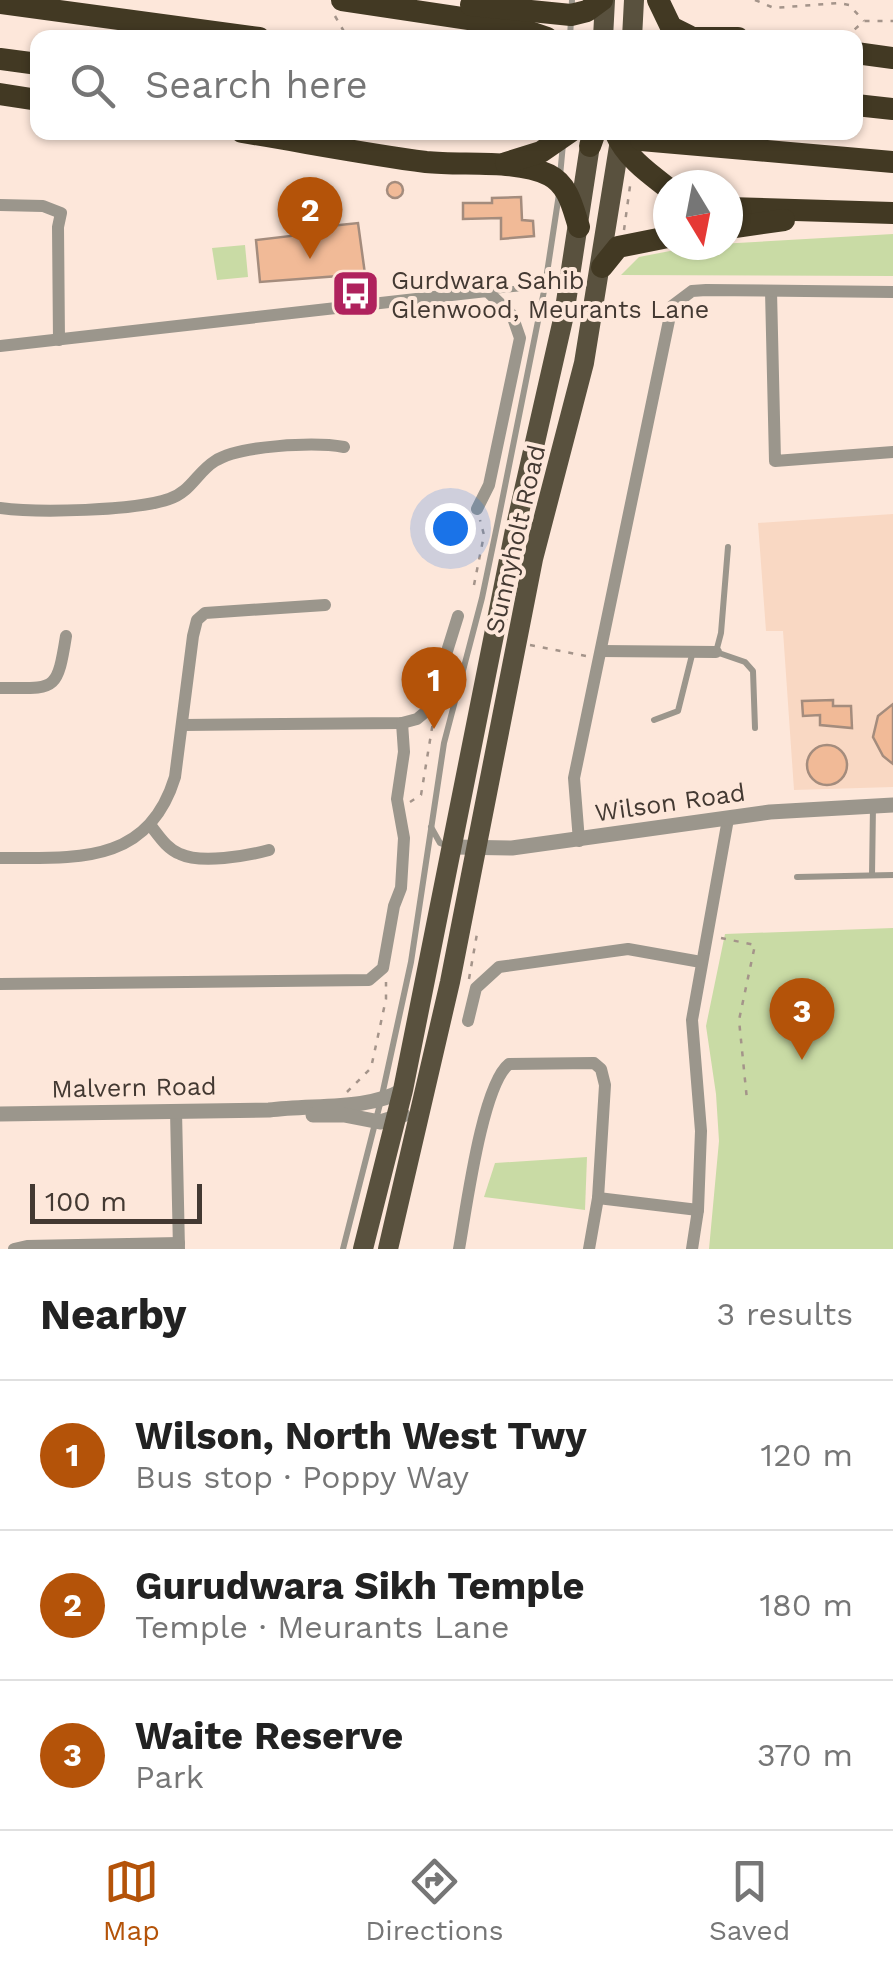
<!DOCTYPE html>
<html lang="en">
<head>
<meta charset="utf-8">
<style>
  body { margin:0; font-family:"Work Sans",sans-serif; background:#f2f2f2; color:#222 }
  .compass { position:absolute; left:653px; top:170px; width:90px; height:90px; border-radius:50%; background:#fff; box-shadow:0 2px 8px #0004; rotate:170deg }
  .scale { position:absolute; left:30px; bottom:25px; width:172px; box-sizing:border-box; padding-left:10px; border:5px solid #433932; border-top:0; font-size:28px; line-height:35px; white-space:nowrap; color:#433932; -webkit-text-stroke:8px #fde7da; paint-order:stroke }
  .you { position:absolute; left:450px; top:528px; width:35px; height:35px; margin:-25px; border:8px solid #fff; border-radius:50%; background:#1a73e8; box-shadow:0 0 0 15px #1a73e833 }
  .badge { display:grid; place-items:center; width:65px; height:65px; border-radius:50%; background:#b45309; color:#fff; font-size:32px; font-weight:700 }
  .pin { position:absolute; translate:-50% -82px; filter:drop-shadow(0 2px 5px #0008) }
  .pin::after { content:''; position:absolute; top:52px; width:35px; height:30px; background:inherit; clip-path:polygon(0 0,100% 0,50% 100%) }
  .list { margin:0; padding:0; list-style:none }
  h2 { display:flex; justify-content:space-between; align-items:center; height:130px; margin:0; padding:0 40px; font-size:42px }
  h2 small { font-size:32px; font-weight:400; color:#767676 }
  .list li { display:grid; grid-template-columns:65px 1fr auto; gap:30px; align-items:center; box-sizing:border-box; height:150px; padding:0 40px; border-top:2px solid #e0e0e0 }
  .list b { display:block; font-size:38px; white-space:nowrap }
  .list p { margin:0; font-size:32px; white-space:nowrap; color:#767676 }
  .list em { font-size:32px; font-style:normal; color:#767676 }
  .icon { flex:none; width:55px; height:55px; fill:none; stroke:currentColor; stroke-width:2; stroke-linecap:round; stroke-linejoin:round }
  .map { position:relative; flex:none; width:893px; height:1249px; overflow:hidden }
  .search { position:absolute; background:#fff; box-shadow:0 2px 8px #0004; left:30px; right:30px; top:30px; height:110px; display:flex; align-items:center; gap:25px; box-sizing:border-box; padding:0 35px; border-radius:20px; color:#767676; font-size:38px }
  .sheet { height:580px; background:#fff }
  nav { display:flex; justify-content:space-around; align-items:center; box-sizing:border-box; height:140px; border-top:2px solid #e0e0e0; background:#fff; font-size:28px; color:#767676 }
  nav a { display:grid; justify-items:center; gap:5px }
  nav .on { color:#b45309 }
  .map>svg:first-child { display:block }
</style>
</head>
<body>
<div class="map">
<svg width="893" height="1249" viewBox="0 0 893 1249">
  <rect width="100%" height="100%" fill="#fde7da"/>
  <!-- built -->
  <polygon fill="#f9d8c3" points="893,514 893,787 794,790 783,631 766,631 758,523"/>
  <!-- green -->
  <g fill="#c9dba5">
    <polygon points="893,234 893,276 621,275 639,257 701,245"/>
    <polygon points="245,245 248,277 217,280 212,248"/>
    <polygon points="893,928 893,1249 709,1249 719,1141 716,1094 706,1026 725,934"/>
    <polygon points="587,1157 585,1210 484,1197 495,1163"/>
  </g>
  <!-- building -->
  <g fill="#f1ba97" stroke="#a48c7d" stroke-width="2.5">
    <circle cx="395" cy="190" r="8"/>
    <polygon points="521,197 522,220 533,221 534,236 501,239 501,218 463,219 463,203 492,203 492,198"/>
    <polygon points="320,221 320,227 358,223 365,274 260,282 256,240 308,234 309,222"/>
    <polygon points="833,700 833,706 851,706 852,728 820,725 820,715 803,716 802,701"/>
    <polygon points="893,704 893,764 883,756 873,737 878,716"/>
    <circle cx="827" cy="765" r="20"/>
  </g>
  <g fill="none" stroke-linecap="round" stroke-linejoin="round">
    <!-- path -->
    <g stroke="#a4948a" stroke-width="2.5" stroke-dasharray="5 8" stroke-linecap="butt">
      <polyline points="755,0 774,8 839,3 849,5 864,21"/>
      <polyline points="335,16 346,35 352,38"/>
      <polyline points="845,38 864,21 893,21"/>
      <polyline points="624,230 631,179"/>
      <polyline points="474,585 484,535 480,520"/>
      <polyline points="530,645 586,656"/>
      <polyline points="410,802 421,795 433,722"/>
      <polyline points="721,938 755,945 739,1020 747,1100"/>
      <polyline points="469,979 478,928"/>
      <polyline points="347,1092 371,1068 386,999 386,982"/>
    </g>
    <!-- service -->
    <g stroke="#9b968c" stroke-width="6">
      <polyline points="570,38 572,0"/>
      <polyline points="560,176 563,144"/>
      <polyline points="492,291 545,286"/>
      <polyline points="728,547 721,633 716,652 745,662 753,671 755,728"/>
      <polyline points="654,720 678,711 693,651"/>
      <polyline points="431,827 440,843 448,846"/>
      <polyline points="872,875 873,806"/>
      <polyline points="797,877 893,875"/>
      <polyline points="343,1249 381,1100 411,962 444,743 482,598 498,521 545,286 559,194"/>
    </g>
    <!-- minor -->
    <g stroke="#9b968c" stroke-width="12">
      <polyline points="0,205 43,206 61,213 58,227 59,340"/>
      <polyline points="771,291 775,461 893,452"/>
      <polyline points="0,346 487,291 512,315 520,338 489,485 477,509"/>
      <path d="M0,508C38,513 134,511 169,499C191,492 197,472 215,461C240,445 315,442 344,447"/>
      <polyline points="601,651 716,652"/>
      <path d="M0,688C55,688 57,693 66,636"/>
      <polyline points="184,725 402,723 417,719 429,709 458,616"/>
      <path d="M151,826C159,836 167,849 180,854C201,864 247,856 269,850"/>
      <polyline points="579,841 574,778 672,306 692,291 706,290 893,292"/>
      <path d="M0,858C77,858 148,865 175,777L193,636L197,620L205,613L325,605"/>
      <polyline points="0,984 369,980 383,968 394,906 401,888 404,838 397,799 404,752 402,723"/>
      <polyline points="468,1021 476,988 499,967 628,949 701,962"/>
      <polyline points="176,1111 179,1249"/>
      <polyline points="598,1198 698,1210"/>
      <polyline points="14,1249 27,1246 179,1243"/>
      <path d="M459,1249C466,1211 482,1085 509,1064L594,1063L601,1069L605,1085L598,1198L589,1249"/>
      <polyline points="692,1249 698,1210 701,1131 692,1020 728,819"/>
    </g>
    <!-- tertiary -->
    <g stroke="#9b968c" stroke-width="15">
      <polyline points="454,847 512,848 770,812 893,805"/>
      <path d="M0,1114L269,1110C312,1104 367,1111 403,1090"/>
      <polyline points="313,1115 344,1115 380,1122 403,1115"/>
    </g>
    <!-- primary -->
    <g stroke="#59513e" stroke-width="20">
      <polyline points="603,38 605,0"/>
      <polyline points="632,38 634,0"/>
      <polyline points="363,1249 403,1090 515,530 564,315 592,132"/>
      <polyline points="388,1249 450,982 533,559 584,363 621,134"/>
    </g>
    <!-- motorway -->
    <g stroke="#423923" stroke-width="22">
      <polyline points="342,0 509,25 547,38"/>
      <polyline points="658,0 671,27 689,36"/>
      <polyline points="0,3 259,38"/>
      <polyline points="471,5 571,15 587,11 602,0"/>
      <polyline points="684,38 738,38"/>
      <polyline points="856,53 893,58"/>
      <polyline points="0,59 38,64"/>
      <polyline points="0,94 38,100"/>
      <polyline points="856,105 893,109"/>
      <path d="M242,132C304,142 365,154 426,162C463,166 516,159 549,175C569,185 573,209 579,227"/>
      <path d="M615,132C626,157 647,172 668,188"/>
      <polyline points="641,140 893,162"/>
      <polyline points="590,146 595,132"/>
      <polyline points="506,163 541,152 570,132"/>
      <polyline points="728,208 893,213"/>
      <polyline points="728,228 784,220"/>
      <polyline points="602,267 618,247 668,237"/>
    </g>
  </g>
  <!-- icons -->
  <defs>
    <symbol id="bus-square" viewBox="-11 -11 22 22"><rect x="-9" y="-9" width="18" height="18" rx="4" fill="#af225d" stroke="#fde7da"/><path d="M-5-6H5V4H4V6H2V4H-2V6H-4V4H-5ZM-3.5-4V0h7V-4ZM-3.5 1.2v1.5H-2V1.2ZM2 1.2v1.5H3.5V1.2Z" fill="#fff"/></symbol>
  </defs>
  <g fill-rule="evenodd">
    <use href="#bus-square" x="328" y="266" width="55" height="55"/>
  </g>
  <g text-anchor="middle" stroke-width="8" stroke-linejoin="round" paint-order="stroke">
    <!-- poi labels -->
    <g font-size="25" fill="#433932" stroke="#fde7da" text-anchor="start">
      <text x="391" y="289">Gurdwara Sahib<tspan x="391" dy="29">Glenwood, Meurants Lane</tspan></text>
    </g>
    <!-- street labels -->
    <g font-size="25" fill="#433932" stroke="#fde7da">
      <text transform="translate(515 539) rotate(-77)" y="9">Sunnyholt Road</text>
      <text transform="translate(670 802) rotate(-8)" y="9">Wilson Road</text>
      <text transform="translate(134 1087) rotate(-1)" y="9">Malvern Road</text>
    </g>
  </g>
</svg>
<svg class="compass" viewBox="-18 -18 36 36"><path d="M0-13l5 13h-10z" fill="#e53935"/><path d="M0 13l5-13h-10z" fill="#767676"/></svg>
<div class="scale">100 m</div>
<div class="you"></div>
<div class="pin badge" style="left:434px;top:729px">1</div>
<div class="pin badge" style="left:310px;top:259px">2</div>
<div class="pin badge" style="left:802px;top:1060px">3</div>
<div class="search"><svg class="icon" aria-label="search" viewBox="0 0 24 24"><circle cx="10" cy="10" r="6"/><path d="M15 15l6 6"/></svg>Search here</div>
</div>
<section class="sheet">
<h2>Nearby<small>3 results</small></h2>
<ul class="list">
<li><span class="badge">1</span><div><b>Wilson, North West Twy</b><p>Bus stop · Poppy Way</p></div><em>120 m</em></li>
<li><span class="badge">2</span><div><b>Gurudwara Sikh Temple</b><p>Temple · Meurants Lane</p></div><em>180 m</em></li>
<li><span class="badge">3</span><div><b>Waite Reserve</b><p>Park</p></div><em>370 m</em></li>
</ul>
</section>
<nav>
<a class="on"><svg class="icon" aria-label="map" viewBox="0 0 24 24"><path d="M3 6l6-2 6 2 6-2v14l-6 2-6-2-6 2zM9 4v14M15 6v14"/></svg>Map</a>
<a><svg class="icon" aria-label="directions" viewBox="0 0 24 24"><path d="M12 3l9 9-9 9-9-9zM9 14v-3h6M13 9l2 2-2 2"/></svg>Directions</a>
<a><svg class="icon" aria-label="saved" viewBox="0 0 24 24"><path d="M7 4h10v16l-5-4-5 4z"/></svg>Saved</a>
</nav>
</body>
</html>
